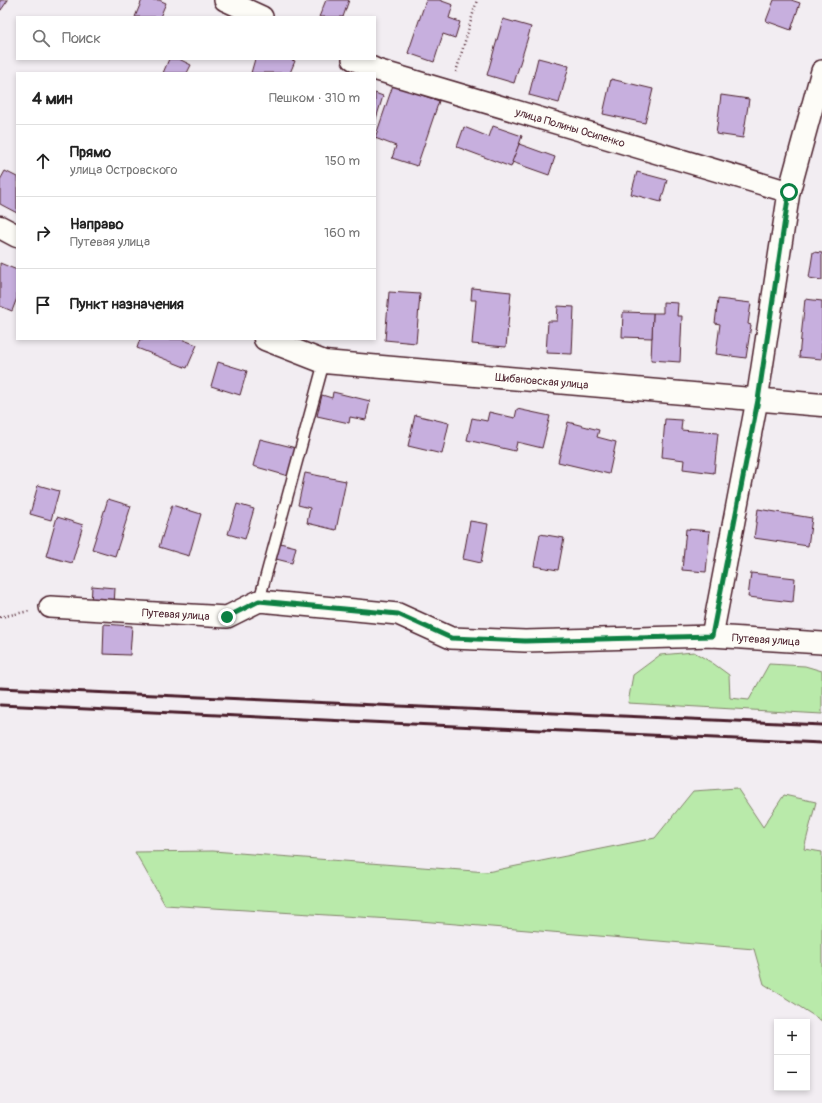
<!DOCTYPE html>
<html lang="ru">
<head>
<meta charset="utf-8">
<style>
  body { margin:0; font-family:Pangolin,sans-serif; background:#f2f2f2; color:#222 }
  .controls { position:absolute; right:12px; bottom:12px; display:grid; overflow:hidden; border-radius:0px; box-shadow:0 2px 6px #0003 }
  .controls button { width:36px; height:36px; display:grid; place-items:center; padding:0; border:0; border-bottom:1px solid #e0e0e0; background:#fff; color:#222; font:20px sans-serif }
  .stop { position:absolute; width:12px; height:12px; margin:-9px; border:3px solid #0b8043; border-radius:50%; background:#fff }
  .stop.end { background:#0b8043; border-color:#fff; box-shadow:0 1px 4px #0008 }
  .list { margin:0; padding:0; list-style:none }
  h2 { display:flex; justify-content:space-between; align-items:center; height:52px; margin:0; padding:0 16px; font-size:17px }
  h2 small { font-size:13px; font-weight:400; color:#767676 }
  .list li { display:grid; grid-template-columns:26px 1fr auto; gap:12px; align-items:center; box-sizing:border-box; height:72px; padding:0 16px; border-top:1px solid #e0e0e0 }
  .list b { display:block; font-size:15px; white-space:nowrap }
  .list p { margin:0; font-size:13px; white-space:nowrap; color:#767676 }
  .list em { font-size:13px; font-style:normal; color:#767676 }
  .icon { flex:none; width:22px; height:22px; fill:none; stroke:currentColor; stroke-width:2; stroke-linecap:round; stroke-linejoin:round }
  .map { position:relative; flex:none; width:822px; height:1103px; overflow:hidden }
  .search { position:absolute; background:#fff; box-shadow:0 2px 6px #0003; left:16px; top:16px; width:360px; height:44px; display:flex; align-items:center; gap:10px; box-sizing:border-box; padding:0 14px; border-radius:0px; color:#767676; font-size:15px }
  .panel { position:absolute; background:#fff; box-shadow:0 2px 6px #0003; left:16px; top:72px; width:360px; height:268px; border-radius:0px }
  .map>svg:first-child { display:block }
</style>
</head>
<body>
<div class="map">
<svg width="822" height="1103" viewBox="0 0 822 1103">
  <rect width="100%" height="100%" fill="#f2edf2"/>
  <filter id="ink" filterUnits="userSpaceOnUse"><feTurbulence type="fractalNoise" baseFrequency=".025" numOctaves="2"/><feDisplacementMap in="SourceGraphic" scale="8" xChannelSelector="R" yChannelSelector="G"/><feConvolveMatrix kernelMatrix="1 2 1 2 8 2 1 2 1" color-interpolation-filters="sRGB"/></filter>
  <g filter="url(#ink)">
    <!-- green -->
    <g fill="#b9eaaa" stroke="#82846a">
      <polygon points="694,652 714,664 729,675 730,698 749,700 769,664 805,666 822,671 822,714 628,703 633,675 660,655"/>
      <polygon points="737,788 763,827 784,795 816,802 804,849 822,852 822,1021 764,984 754,949 408,920 165,905 135,852 213,851 487,872 655,838 693,791"/>
    </g>
    <!-- building -->
    <g fill="#c7afde" stroke="#4a1f2b">
      <polygon points="0,0 8,0 1,10 0,10"/>
      <polygon points="142,0 159,0 166,3 160,17 135,17"/>
      <polygon points="326,0 349,0 343,17 319,17"/>
      <polygon points="426,0 439,0 453,5 449,18 460,22 455,38 443,34 434,62 408,53"/>
      <polygon points="774,0 791,0 800,3 791,30 766,21"/>
      <polygon points="503,19 531,27 514,83 487,75"/>
      <polygon points="538,58 569,66 559,103 529,95"/>
      <polygon points="169,59 179,59 191,65 187,73 163,73"/>
      <polygon points="255,59 289,59 295,61 290,73 251,73"/>
      <polygon points="611,79 653,89 645,123 603,114"/>
      <polygon points="393,85 439,101 417,166 392,158 396,146 375,138"/>
      <polygon points="375,93 383,96 375,122"/>
      <polygon points="721,95 749,99 743,138 716,134"/>
      <polygon points="493,126 522,136 511,167 457,147 464,127 489,137"/>
      <polygon points="519,144 555,157 549,175 512,162"/>
      <polygon points="5,171 17,177 17,213 0,204 0,180"/>
      <polygon points="637,172 667,180 661,202 631,194"/>
      <polygon points="813,252 822,253 822,280 809,278"/>
      <polygon points="0,263 17,270 17,298 12,311 0,306"/>
      <polygon points="472,288 511,292 506,347 472,344 476,300 471,300"/>
      <polygon points="389,292 420,294 416,343 385,340"/>
      <polygon points="718,299 751,303 748,324 751,325 746,358 716,354 720,324 715,323"/>
      <polygon points="805,299 822,301 822,359 799,357"/>
      <polygon points="663,302 678,303 677,316 682,316 680,362 651,360 653,313 663,313"/>
      <polygon points="558,306 574,307 572,354 546,353 548,321 557,321"/>
      <polygon points="623,312 653,313 652,338 622,337"/>
      <polygon points="140,339 181,339 197,345 187,368 137,348"/>
      <polygon points="218,362 247,371 240,395 211,386"/>
      <polygon points="333,392 370,401 366,420 350,417 349,423 317,416 322,395 332,398"/>
      <polygon points="517,409 550,416 542,448 517,442 515,451 467,440 472,418 487,421 489,412 515,418"/>
      <polygon points="415,415 449,423 442,454 408,446"/>
      <polygon points="665,419 682,420 681,430 718,433 714,473 683,469 684,460 662,457"/>
      <polygon points="568,422 599,430 597,437 616,442 609,474 558,462"/>
      <polygon points="260,439 296,448 288,476 253,466"/>
      <polygon points="305,473 346,481 336,530 307,523 310,508 298,505"/>
      <polygon points="38,485 59,491 51,520 30,514"/>
      <polygon points="108,499 131,506 115,556 92,549"/>
      <polygon points="237,504 254,509 245,539 228,534"/>
      <polygon points="172,505 201,514 189,556 159,547"/>
      <polygon points="758,509 812,518 808,546 754,538"/>
      <polygon points="57,517 83,525 72,563 46,556"/>
      <polygon points="470,521 488,524 481,563 463,559"/>
      <polygon points="686,529 710,531 706,572 682,570"/>
      <polygon points="540,534 564,538 558,570 534,566"/>
      <polygon points="280,543 296,547 292,563 276,559"/>
      <polygon points="751,573 795,578 793,602 748,597"/>
      <polygon points="92,586 115,588 114,606 91,605"/>
      <polygon points="104,624 132,626 130,655 103,654"/>
    </g>
    <g fill="none" stroke-linecap="round" stroke-linejoin="round">
      <defs>
        <polyline id="lane" points="259,601 324,362"/>
        <g id="street">
          <polyline points="225,0 262,17"/>
          <path id="s1" d="M353,59L377,70L789,192"/>
          <path id="s2" d="M50,607L227,617L259,601L398,614L451,638L525,641L712,636L822,643"/>
          <polyline points="712,636 757,400 789,192 822,71"/>
        </g>
        <g id="secondary">
          <polyline points="0,227 17,236"/>
          <path id="s3" d="M265,339L324,362L822,405"/>
        </g>
      </defs>
      <!-- lane casing -->
      <use href="#lane" stroke="#4a1f2b" stroke-width="13"/>
      <!-- street casing -->
      <use href="#street" stroke="#4a1f2b" stroke-width="24"/>
      <!-- secondary casing -->
      <use href="#secondary" stroke="#4a1f2b" stroke-width="25"/>
      <!-- path -->
      <g stroke="#4a1f2b" stroke-width="2.5" stroke-dasharray="1 3" stroke-linecap="butt">
        <polyline points="456,72 477,0"/>
        <polyline points="0,617 30,611"/>
      </g>
      <!-- lane -->
      <use href="#lane" stroke="#fdfcf7" stroke-width="10"/>
      <!-- street -->
      <use href="#street" stroke="#fdfcf7" stroke-width="21"/>
      <!-- secondary -->
      <use href="#secondary" stroke="#fdfcf7" stroke-width="22"/>
      <!-- rail -->
      <g stroke="#4a1f2b" stroke-width="3">
        <polyline points="0,688 822,725"/>
        <polyline points="0,705 822,743"/>
      </g>
    </g>
  </g>
  <g fill="none" stroke-linecap="round" stroke-linejoin="round" filter="url(#ink)">
    <!-- route -->
    <polyline stroke="#0b8043" stroke-width="5" points="227,617 259,601 398,614 451,638 525,641 712,636 758,400 789,192"/>
  </g>
  <g text-anchor="middle" stroke-width="3" stroke-linejoin="round" paint-order="stroke">
    <!-- street labels -->
    <g font-size="11" fill="#4a1f2b" stroke="#fdfcf7">
      <text dy="4" stroke="none"><textPath href="#s1" startOffset="228">улица Полины Осипенко</textPath></text>
      <text dy="4" stroke="none"><textPath href="#s3" startOffset="282">Шибановская улица</textPath></text>
      <text dy="4" stroke="none"><textPath href="#s2" startOffset="126">Путевая улица</textPath></text>
      <text dy="4" stroke="none"><textPath href="#s2" startOffset="726">Путевая улица</textPath></text>
    </g>
  </g>
</svg>
<div class="controls">
<button>+</button>
<button>−</button>
</div>
<div class="stop" style="left:789px;top:192px"></div>
<div class="stop end" style="left:227px;top:617px"></div>
<div class="search"><svg class="icon" aria-label="search" viewBox="0 0 24 24"><circle cx="10" cy="10" r="6"/><path d="M15 15l6 6"/></svg>Поиск</div>
<section class="panel">
<h2>4 мин<small>Пешком · 310 m</small></h2>
<ul class="list">
<li><svg class="icon" aria-label="ahead" viewBox="0 0 24 24"><path d="M12 20V5M6 11l6-6 6 6"/></svg><div><b>Прямо</b><p>улица Островского</p></div><em>150 m</em></li>
<li><svg class="icon" aria-label="right" viewBox="0 0 24 24"><path d="M7 20v-9h11M14 6l5 5-5 5"/></svg><div><b>Направо</b><p>Путевая улица</p></div><em>160 m</em></li>
<li><svg class="icon" aria-label="arrive" viewBox="0 0 24 24"><path d="M6 21V4h12l-3 4 3 4H6"/></svg><div><b>Пункт назначения</b></div></li>
</ul>
</section>
</div>
</body>
</html>
